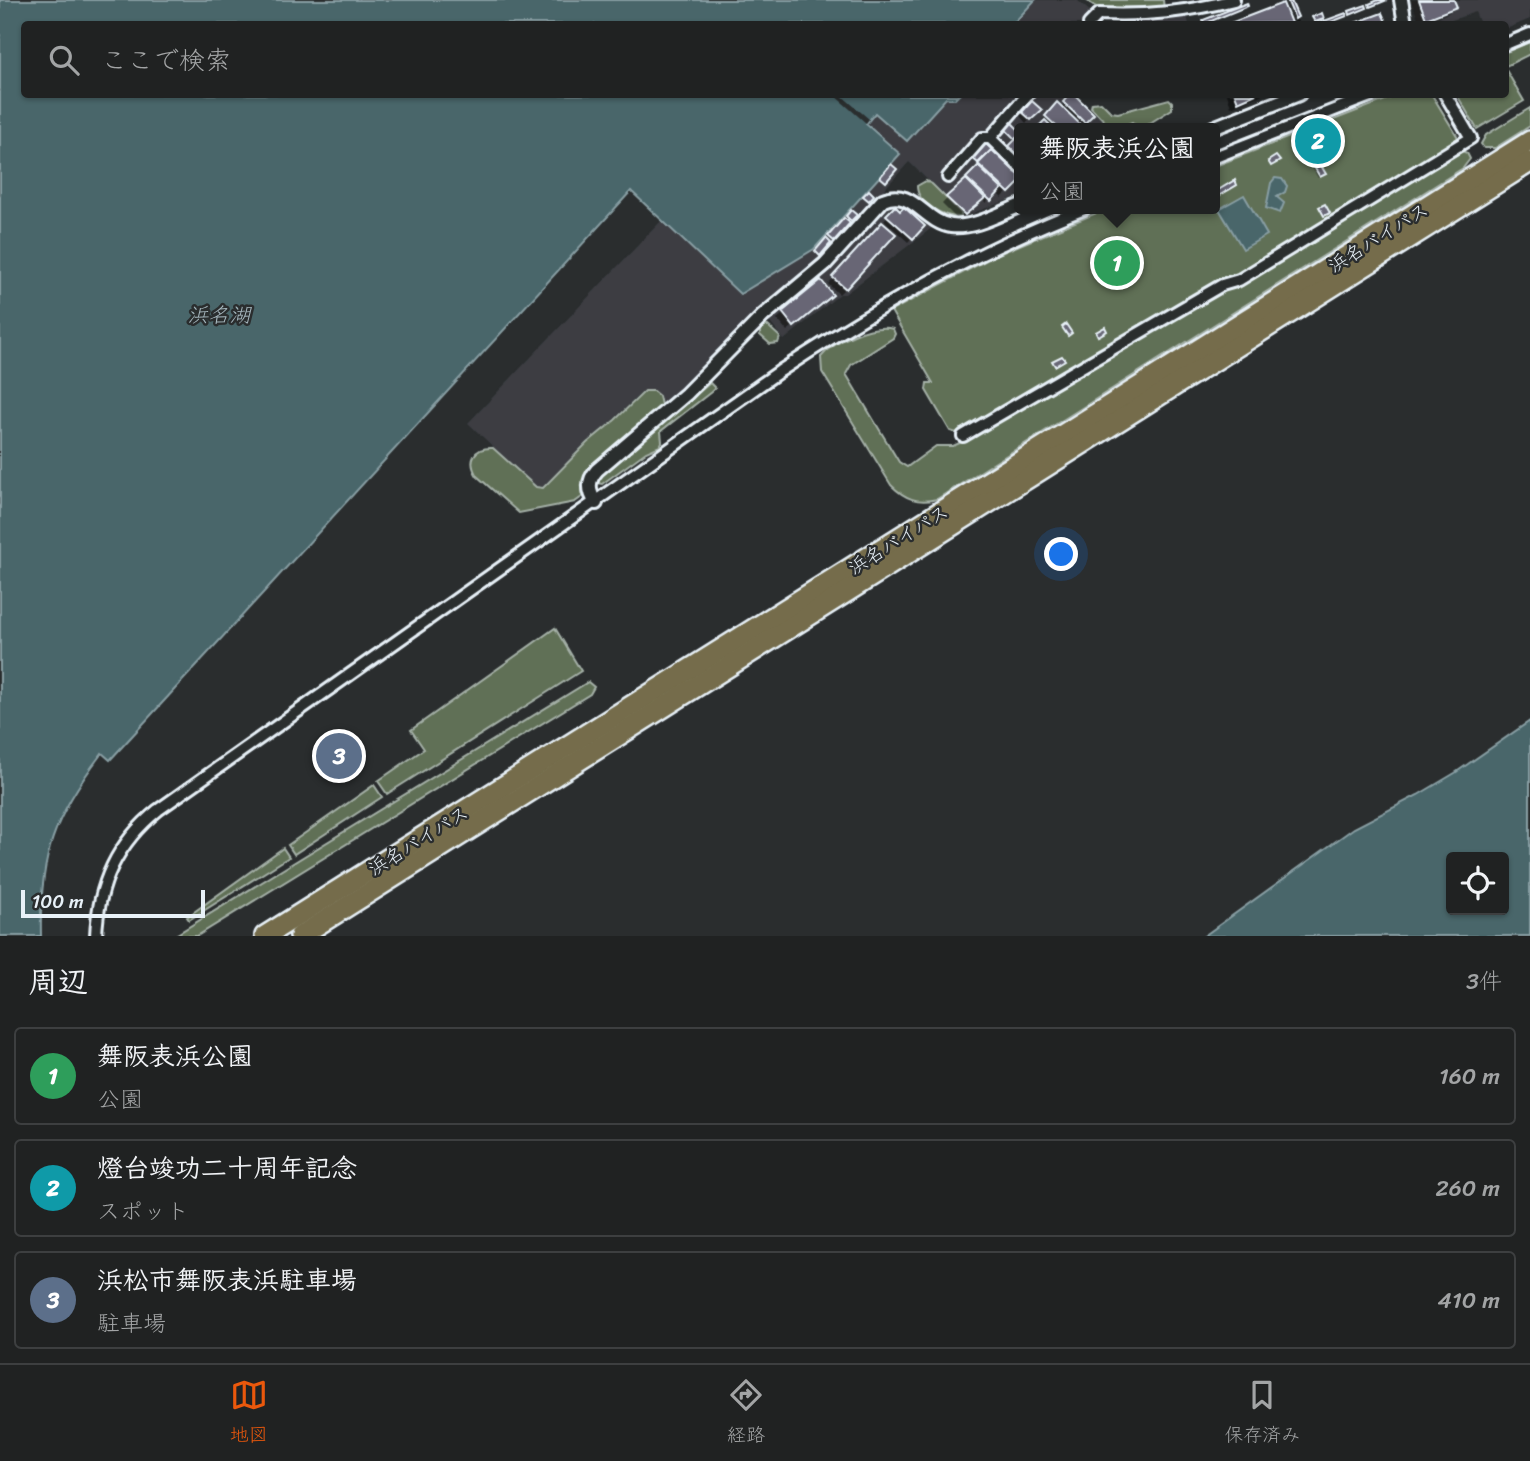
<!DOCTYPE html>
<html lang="ja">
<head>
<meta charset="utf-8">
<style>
  body { margin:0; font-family:Sriracha,"Klee One",sans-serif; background:#2d2f2f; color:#f1f3f6 }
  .controls { position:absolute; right:21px; bottom:21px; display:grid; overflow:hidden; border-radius:7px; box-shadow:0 2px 5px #0004 }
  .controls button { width:63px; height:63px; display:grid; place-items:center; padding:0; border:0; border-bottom:2px solid #3d3f40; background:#202222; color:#f1f3f6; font:35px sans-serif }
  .scale { position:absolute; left:21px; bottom:18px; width:184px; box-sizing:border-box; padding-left:7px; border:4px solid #e8f1f8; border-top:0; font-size:19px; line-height:24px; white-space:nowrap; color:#e8f1f8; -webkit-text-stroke:5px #2a2d2e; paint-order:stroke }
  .you { position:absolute; left:1062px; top:555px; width:24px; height:24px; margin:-18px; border:5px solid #fff; border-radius:50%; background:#1a73e8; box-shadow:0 0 0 10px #1a73e833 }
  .badge { display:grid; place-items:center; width:46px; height:46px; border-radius:50%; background:#ea580c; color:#fff; font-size:23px; font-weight:700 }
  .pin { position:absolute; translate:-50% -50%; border:4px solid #fff; box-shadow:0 2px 7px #0006 }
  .popup { position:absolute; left:1014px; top:123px; width:206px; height:91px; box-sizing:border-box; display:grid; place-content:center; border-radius:7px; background:#202222; filter:drop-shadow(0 2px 5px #0005); font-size:23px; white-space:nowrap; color:#a2a4a5 }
  .popup b { font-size:26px; color:#f1f3f6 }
  .popup::after { content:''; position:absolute; left:50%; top:100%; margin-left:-14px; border:14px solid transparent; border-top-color:#202222 }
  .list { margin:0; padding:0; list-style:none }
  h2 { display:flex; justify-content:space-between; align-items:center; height:91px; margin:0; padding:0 28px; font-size:30px }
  h2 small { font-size:23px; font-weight:400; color:#a2a4a5 }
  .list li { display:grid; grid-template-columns:46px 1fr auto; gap:21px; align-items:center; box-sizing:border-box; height:98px; margin:0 14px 14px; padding:0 14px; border:2px solid #3d3f40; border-radius:7px }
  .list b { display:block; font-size:26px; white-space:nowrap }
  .list p { margin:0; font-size:23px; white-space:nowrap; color:#a2a4a5 }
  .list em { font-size:23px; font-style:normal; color:#a2a4a5 }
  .icon { flex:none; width:38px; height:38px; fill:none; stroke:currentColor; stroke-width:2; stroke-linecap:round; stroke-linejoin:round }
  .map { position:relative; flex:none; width:1530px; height:936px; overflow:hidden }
  .search { position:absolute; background:#202222; box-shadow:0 2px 5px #0004; left:21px; right:21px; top:21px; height:77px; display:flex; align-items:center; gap:18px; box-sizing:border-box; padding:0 24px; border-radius:7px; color:#a2a4a5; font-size:26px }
  .sheet { height:427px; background:#202222 }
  nav { display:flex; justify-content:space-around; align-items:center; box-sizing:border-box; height:98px; border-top:2px solid #3d3f40; background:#202222; font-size:19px; color:#a2a4a5 }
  nav a { display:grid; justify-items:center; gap:4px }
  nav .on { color:#ea580c }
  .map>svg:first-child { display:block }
</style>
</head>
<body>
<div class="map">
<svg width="1530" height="936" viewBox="0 0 1530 936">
  <rect width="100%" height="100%" fill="#2a2d2e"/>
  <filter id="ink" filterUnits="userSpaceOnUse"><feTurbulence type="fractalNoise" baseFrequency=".0143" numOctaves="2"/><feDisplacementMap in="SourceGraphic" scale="14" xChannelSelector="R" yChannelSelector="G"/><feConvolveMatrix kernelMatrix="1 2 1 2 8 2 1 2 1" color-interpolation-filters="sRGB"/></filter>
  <g filter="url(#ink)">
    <!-- built -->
    <g fill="#3c3e43">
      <polygon points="1035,0 1077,0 1093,14 1084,24 1013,24"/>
      <polygon points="1411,0 1530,0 1530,19 1506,29 1506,24 1480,24 1475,12 1441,24 1420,24"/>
      <polygon points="1187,16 1189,24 1127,24 1132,20"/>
      <polygon points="959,95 1075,95 1111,128 1019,128 1019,196 965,216 909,162 820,260 765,305 672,399 657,411 659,396 653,391 645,391 639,395 543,488 536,487 468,423 662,220 740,294 899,154 866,123 876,112 946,98 955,99"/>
      <polygon points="892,203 908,207 933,227 845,294 840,294 784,340 768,320 829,269 883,210"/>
    </g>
    <!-- green -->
    <g fill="#616f56" stroke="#a4b0a7" stroke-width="2">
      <polygon points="1086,0 1163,0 1164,9 1099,9"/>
      <polygon points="1530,42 1530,54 1506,66 1506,52"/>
      <polygon points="1506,70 1524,101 1477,129 1457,95 1506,94"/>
      <polygon points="1398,95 1432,95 1459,139 1237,275 1220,280 962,430 960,429 957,433 950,431 926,390 927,383 933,383 891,311 996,255 1106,209 1215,209 1215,166"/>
      <polygon points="1169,99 1172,102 1172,109 1142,128 1138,128 1132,122 1119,128 1111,128 1091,107 1092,103 1101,102 1111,112 1118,113"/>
      <polygon points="1530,108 1530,126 1495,148 1484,148 1481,144 1486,135"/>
      <path d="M1462,151L1467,153L1470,159L1463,168L937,499C918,504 905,499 891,485L822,372L821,357C834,341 873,323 893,329L895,334L893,338L851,365L846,374L899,462L907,467L936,446H953L962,442Z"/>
      <path d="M926,181L932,184L961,213V217C945,218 917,204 917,186Z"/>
      <polygon points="764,326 768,326 780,337 778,343 770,344 760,335 760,328"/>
      <polygon points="710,383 715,388 711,392 661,431 662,442 660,446 646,452 602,484 597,483 601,475"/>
      <path d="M645,391H653L659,396L661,405L657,411L586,472L583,481L582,497L575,502L519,513L477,476C467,460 474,447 493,448L536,487L543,488L587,443L615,420Z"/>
      <polygon points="555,628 581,671 387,794 378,781 424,749 411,730"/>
      <polygon points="588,682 594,687 590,694 197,936 174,936"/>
      <polygon points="374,785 382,797 294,854 288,845"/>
      <polygon points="283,848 289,857 189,920 187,917"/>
    </g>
    <!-- water -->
    <g fill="#48666b" stroke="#889ea3" stroke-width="2" fill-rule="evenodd">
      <path d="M0,0H1035L1013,24H24V94L959,95L955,99L946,98L907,141L875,113L866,124L900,154L814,249L740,294L631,191L110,760L102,753C54,816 39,856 41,936H0Z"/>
      <polygon points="1275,178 1282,179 1287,186 1285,192 1277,197 1284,203 1280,213 1266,208 1271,183"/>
      <polygon points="1244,195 1267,235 1243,249 1219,209"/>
      <path d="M1530,721V936H1204L1354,828L1418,795L1455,773ZM1504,857V910H1451V857Z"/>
    </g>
    <!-- pier -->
    <polygon fill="#2a2d2e" points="834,95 841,95 869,119 866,123"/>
    <!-- shadow -->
    <g fill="#0007">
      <polygon points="1411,0 1452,0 1455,7 1448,13 1420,24"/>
      <polygon points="1290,3 1298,22 1295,24 1288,5"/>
      <polygon points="1282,5 1289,22 1287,24 1232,24"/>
      <polygon points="1227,94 1263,94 1231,107"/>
      <polygon points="1072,95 1092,114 1080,126 1077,128 1039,128 1045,123 1042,120 1058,105 1060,107"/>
      <polygon points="1032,103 1039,110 1026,123 1020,116"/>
      <polygon points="1019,138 1019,167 1004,153"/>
      <polygon points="992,152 1019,180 1002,198 996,192 986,203 982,199 958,220 942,204"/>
      <polygon points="1308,156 1322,175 1318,178 1307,158"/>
      <polygon points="895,208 923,226 908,242 884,220"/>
      <polygon points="876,230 845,288 839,294 828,284"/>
      <polygon points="821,283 825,301 787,331 777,319"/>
    </g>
    <!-- building -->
    <g fill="#676675" stroke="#e8f1f8" stroke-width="2">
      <polygon points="1378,0 1387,0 1370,7 1369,4"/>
      <polygon points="1419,0 1454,0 1457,7 1426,19"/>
      <polygon points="1291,1 1298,17 1295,19 1288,2"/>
      <polygon points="1247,3 1248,6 1204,24 1203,20"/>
      <polygon points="1283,3 1291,23 1228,24"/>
      <polygon points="1366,5 1367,8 1350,15 1349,11"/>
      <polygon points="1322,13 1324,19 1315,22 1312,17"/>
      <polygon points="1346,13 1347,16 1326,24 1316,24"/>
      <polygon points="1382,13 1387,24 1352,24"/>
      <polygon points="1070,94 1074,94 1094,114 1085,123 1063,102"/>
      <polygon points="1235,94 1256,94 1238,102"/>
      <polygon points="1032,101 1042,110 1031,120 1022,112"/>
      <polygon points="1057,102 1082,126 1079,128 1058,128 1045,116"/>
      <polygon points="1045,120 1053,128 1037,128"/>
      <polygon points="1010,121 1019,130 1019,135 1015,139 1004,128"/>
      <polygon points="1019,136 1019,156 1009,146"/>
      <polygon points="986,144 992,149 978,163 972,158"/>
      <polygon points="992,150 1019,175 1019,183 1009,193 978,164"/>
      <polygon points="1313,152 1326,174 1320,177 1307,155"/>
      <polygon points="1276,156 1280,161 1271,166 1268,161"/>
      <polygon points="891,164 897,169 886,182 880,177"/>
      <polygon points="978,166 1002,189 991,201 966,178"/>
      <polygon points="966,179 985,198 965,215 946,197"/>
      <polygon points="1235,180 1237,185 1215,198 1215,192"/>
      <polygon points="869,190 874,195 869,201 863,196"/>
      <polygon points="1325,204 1330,213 1324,216 1319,207"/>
      <polygon points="895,206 900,211 904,207 925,226 913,239 886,215"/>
      <polygon points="851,210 857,215 851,221 846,216"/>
      <polygon points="844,218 850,223 834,241 828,236"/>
      <polygon points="882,222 896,234 846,289 832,277"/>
      <polygon points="826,238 831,243 820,256 815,251"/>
      <polygon points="821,280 833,295 794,327 782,312"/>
      <polygon points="1066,324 1072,333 1068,336 1062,327"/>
      <polygon points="1105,327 1107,331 1098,336 1096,332"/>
      <polygon points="1062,356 1065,360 1055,366 1052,361"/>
    </g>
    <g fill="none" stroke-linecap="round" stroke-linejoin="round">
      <defs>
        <g id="minor">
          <path d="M1089,24L1099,14C1147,16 1186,12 1234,0"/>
          <polyline points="1506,44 1530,34"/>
          <polyline points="990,138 1028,94"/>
          <polyline points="1215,157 1375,94"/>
          <polyline points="948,177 982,138 990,138 1019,166"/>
          <polyline points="963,436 1222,285 1239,280 1471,138 1445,94"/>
          <path d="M96,936C98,884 117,843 158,810L780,371C877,307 976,251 1084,209"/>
        </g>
        <g id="tertiary">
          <polyline points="1401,0 1405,24"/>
          <polyline points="1213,128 1299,94"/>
          <path d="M596,503C588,491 587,481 597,470L686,394L763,316L825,264L883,200C912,187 924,222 951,226C973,229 999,214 1019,206"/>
        </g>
        <g id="motorway">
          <polyline points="265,936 1530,141"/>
          <polyline points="300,936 1530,162"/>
        </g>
      </defs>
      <!-- minor casing -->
      <use href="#minor" stroke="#e8f1f8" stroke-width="16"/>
      <!-- tertiary casing -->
      <use href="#tertiary" stroke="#e8f1f8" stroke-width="18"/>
      <!-- motorway casing -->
      <use href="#motorway" stroke="#e8f1f8" stroke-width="24"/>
      <!-- minor -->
      <use href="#minor" stroke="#2a2d2e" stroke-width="10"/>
      <!-- tertiary -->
      <use href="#tertiary" stroke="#2a2d2e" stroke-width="12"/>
      <!-- motorway -->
      <use href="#motorway" stroke="#746c4b" stroke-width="19"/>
    </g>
  </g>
  <g text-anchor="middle" stroke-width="5" stroke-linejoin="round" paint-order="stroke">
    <!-- street labels -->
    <g font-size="19" fill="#e8f1f8" stroke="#2a2d2e">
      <text transform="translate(1378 237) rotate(-32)" y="7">浜名バイパス</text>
      <text transform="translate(898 539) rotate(-32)" y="7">浜名バイパス</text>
      <text transform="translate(418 840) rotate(-32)" y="7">浜名バイパス</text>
    </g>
    <!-- water labels -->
    <g font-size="21" font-style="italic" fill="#a8b9c0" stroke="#2a2d2e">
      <text x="219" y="322">浜名湖</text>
    </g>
  </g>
</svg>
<div class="controls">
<button><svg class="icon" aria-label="locate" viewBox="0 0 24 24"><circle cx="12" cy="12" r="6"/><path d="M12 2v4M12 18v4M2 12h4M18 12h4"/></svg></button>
</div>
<div class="scale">100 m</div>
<div class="you"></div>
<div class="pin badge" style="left:1117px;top:263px;background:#2e9e5b">1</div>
<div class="popup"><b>舞阪表浜公園</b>公園</div>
<div class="pin badge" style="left:1318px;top:141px;background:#0f9aa8">2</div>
<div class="pin badge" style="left:339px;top:756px;background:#5c6f8a">3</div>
<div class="search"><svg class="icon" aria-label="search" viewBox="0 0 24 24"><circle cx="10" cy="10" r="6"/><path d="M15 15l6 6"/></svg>ここで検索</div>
</div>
<section class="sheet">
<h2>周辺<small>3件</small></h2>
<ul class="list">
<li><span class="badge" style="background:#2e9e5b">1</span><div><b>舞阪表浜公園</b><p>公園</p></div><em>160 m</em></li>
<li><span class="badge" style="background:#0f9aa8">2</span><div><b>燈台竣功二十周年記念</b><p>スポット</p></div><em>260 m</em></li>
<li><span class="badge" style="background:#5c6f8a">3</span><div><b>浜松市舞阪表浜駐車場</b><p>駐車場</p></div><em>410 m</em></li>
</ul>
</section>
<nav>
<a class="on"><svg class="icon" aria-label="map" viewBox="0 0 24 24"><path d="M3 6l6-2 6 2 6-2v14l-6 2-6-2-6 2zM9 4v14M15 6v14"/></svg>地図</a>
<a><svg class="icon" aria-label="directions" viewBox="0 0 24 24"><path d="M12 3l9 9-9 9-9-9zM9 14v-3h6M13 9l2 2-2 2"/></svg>経路</a>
<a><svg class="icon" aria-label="saved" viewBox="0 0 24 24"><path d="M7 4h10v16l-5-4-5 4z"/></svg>保存済み</a>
</nav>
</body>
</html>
